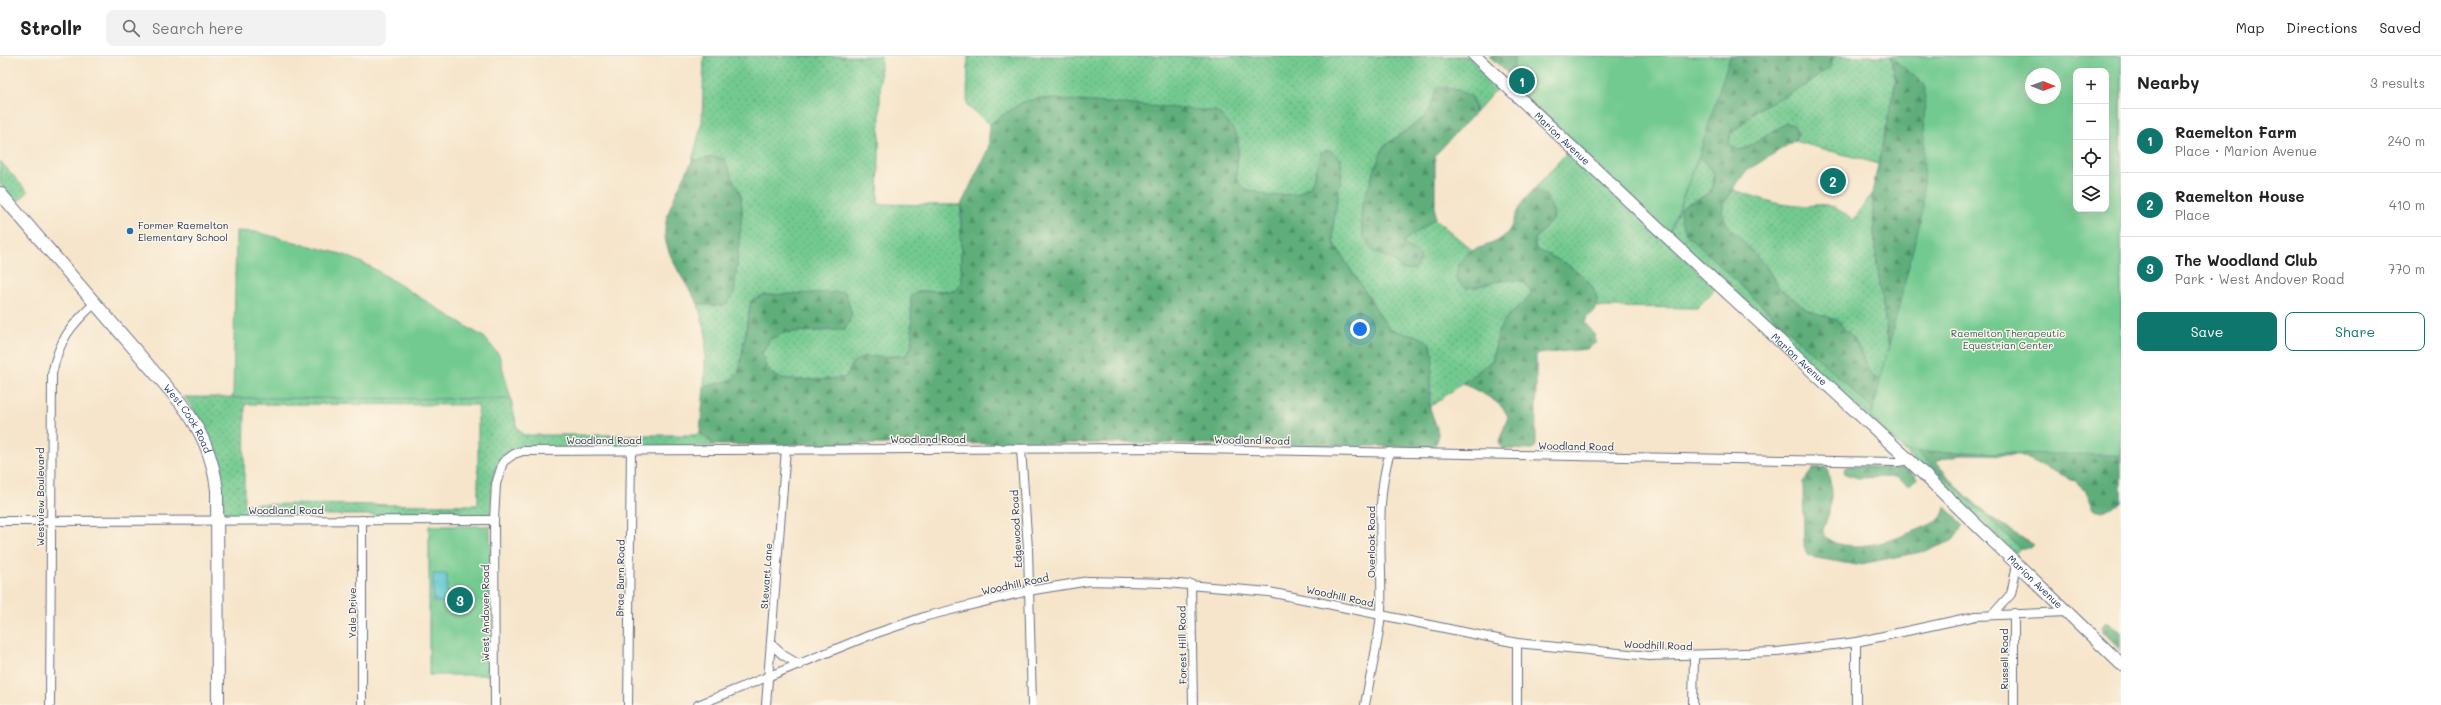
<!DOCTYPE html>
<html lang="en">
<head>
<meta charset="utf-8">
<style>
  body { margin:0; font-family:Mali,sans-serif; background:#f2f2f2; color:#222 }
  .controls { position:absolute; right:12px; top:12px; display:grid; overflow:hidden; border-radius:8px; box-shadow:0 4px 16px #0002 }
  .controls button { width:36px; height:36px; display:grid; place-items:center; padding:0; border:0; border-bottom:1px solid #e0e0e0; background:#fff; color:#222; font:20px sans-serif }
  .compass { position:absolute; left:2025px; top:12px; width:36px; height:36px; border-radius:50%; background:#fff; box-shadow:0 4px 16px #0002; rotate:91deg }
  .you { position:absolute; left:1360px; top:273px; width:14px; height:14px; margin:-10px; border:3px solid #fff; border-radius:50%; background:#1a73e8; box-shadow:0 0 0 6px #1a73e833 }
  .badge { display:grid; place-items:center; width:26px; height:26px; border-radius:50%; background:#0f766e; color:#fff; font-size:13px; font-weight:700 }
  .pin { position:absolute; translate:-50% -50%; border:2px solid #fff; box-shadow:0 1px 4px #0006 }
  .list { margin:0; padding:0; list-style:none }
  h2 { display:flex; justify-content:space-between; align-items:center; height:52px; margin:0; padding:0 16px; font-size:17px }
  h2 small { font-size:13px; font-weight:400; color:#767676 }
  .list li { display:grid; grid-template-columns:26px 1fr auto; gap:12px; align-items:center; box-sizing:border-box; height:64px; padding:0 16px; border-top:1px solid #e0e0e0 }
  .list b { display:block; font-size:15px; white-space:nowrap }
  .list p { margin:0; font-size:13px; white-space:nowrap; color:#767676 }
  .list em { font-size:13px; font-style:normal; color:#767676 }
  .actions { display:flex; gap:8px; padding:12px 16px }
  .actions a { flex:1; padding:9px 0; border:1px solid #0f766e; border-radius:8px; text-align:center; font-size:14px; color:#0f766e }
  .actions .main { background:#0f766e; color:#fff }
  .icon { flex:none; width:22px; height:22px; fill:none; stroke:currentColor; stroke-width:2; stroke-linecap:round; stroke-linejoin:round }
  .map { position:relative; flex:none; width:2121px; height:649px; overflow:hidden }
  header { display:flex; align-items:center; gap:24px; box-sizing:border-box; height:56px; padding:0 20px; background:#fff; border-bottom:1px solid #e0e0e0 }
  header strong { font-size:19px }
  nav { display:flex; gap:22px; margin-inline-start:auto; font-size:14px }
  .search { width:280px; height:36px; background:#f2f2f2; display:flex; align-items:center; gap:10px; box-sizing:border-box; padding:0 14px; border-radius:8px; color:#767676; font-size:15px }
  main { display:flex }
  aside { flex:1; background:#fff }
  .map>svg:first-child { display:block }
</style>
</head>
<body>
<header>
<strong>Strollr</strong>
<div class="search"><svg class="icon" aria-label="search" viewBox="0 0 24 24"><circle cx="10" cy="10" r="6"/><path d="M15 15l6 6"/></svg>Search here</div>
<nav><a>Map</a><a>Directions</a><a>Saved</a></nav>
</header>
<main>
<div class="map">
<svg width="2121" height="649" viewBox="0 0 2121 649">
  <defs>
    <pattern id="grass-dots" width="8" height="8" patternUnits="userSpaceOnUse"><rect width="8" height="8" fill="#73ca90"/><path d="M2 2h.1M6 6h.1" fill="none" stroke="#5ea479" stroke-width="1.8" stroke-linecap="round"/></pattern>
    <pattern id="forest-firs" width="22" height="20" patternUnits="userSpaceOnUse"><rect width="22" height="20" fill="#5eae7a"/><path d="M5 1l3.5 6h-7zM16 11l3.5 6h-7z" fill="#4d8e67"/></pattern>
    <pattern id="water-ripples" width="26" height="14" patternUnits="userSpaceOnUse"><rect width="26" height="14" fill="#59c6cf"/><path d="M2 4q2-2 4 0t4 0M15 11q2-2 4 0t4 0" fill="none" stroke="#49a1ab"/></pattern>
  </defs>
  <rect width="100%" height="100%" fill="#fcf5e5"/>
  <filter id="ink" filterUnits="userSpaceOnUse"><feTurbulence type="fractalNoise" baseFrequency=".025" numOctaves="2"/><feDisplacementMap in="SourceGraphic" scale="8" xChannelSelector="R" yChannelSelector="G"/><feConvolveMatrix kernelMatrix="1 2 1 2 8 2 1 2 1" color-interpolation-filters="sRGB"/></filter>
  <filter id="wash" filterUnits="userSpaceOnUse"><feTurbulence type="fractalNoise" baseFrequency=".012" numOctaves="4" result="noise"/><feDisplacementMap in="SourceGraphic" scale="16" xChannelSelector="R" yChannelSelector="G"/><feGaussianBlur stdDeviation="0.9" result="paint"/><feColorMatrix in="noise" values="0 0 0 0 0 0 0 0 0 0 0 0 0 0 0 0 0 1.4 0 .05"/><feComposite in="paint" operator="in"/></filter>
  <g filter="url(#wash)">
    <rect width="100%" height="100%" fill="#f6e5cb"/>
    <!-- grass -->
    <g fill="url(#grass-dots)" stroke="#477c77" fill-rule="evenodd">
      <path d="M704,0H881L878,148L961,149V226L956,235H917L911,241L912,289L906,300L863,301L853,306L846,321C833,324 786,326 775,320C766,315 764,306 762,297L770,283L787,276L845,274L751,245L739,316L731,324L704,331L706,279L698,248L724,250L734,240L742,156L741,140L712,101L692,105L702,66Z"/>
      <path d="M968,0H1470L1500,29L1475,57V48L1458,34L1439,31L1437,32L1429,55L1425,61L1391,85L1362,149L1387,201L1395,205L1401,214L1421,200L1404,190V185L1435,163L1472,194L1462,203L1475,232C1490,226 1527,214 1531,239L1505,263L1499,274L1492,305L1430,351L1432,292C1423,277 1404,280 1389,273L1333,186L1332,169L1342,119L1321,96L1311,129L1297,138L1269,140L1243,132L1236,122L1239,82L1039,42L1021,47L990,68L967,50Z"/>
      <polygon points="1833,0 1890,0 1896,25 1879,108 1794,85 1798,79 1786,67 1747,92 1737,94 1729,88 1730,79 1757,53 1805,30 1831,10"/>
      <path d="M1569,94L1716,232L1697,252L1598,251C1595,219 1562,206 1536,193L1534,185L1554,162L1538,134L1534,133Z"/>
      <path d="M1699,99C1706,114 1723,115 1710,136L1694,146L1899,376L2020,492L2015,498L1660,168L1672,170Z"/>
      <polygon points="0,105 28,136 16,147 0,128"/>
      <path d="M1734,134C1752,139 1770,147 1788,149C1821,153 1824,139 1853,165L1872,137L1875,193L1890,298L1884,319L1879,323L1871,320L1856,286L1837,264L1807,254L1780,233L1765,209L1728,170L1722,159L1723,148Z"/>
      <path d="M184,341L511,343L517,371L523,379H695L700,377L714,389V390L517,392C489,402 491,434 491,459H222C216,410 215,382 184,341ZM245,348L478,349V449L244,448Z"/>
    </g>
    <!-- forest -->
    <g fill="url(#forest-firs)" stroke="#3c6e6c" fill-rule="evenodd">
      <polygon points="1489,0 1520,0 1514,23"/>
      <path d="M1730,0H1833L1831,10L1805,30L1757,53L1730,79L1729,88L1738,94L1747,92L1786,67L1794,69L1798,79L1794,85L1746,115L1723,148L1722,159L1728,170L1765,209L1780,233L1807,254L1837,264L1856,286L1871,320L1879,323L1884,319L1890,298L1875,193L1872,137L1896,25L1890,0H2121V447L2103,455L2094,453L2085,434L2075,425L2020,399L1959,398L1936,406L1956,430L1989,460L2033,489L2030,492H2020L1687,179L1681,165L1680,153C1690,143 1705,144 1713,132L1714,118L1699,99ZM2076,15H2106V153H2076ZM2031,18H2055V42H2031Z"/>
      <polygon points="1439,31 1458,34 1472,41 1475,57 1435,99 1435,163 1404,185 1404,190 1416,196 1421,203 1414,213 1401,214 1395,205 1373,195 1364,182 1361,166 1362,149 1383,91 1425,61 1429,55 1437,32"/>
      <path d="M1039,42L1216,55C1245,80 1238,87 1236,122L1243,132L1269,140L1297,138L1311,129L1321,96L1330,94L1341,104C1343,132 1331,158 1333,186L1389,273C1401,278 1421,278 1429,287C1438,297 1428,332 1429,347C1430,360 1447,383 1432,391L1141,387L714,389L700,377L704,331L731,324L739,316L751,245L763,239L845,236L852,258L845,274L787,276L770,283L762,297C764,306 766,315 775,320C786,326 833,324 846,321L853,306L863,301L906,300L912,289L911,241L917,235H956L961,226V149L988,93L990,68L1021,47Z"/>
      <path d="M712,101L724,103L741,140L742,156L734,240L724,250L698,248C688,231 667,200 665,181C663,156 682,127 692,105Z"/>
      <path d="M1534,133L1547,141L1554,158C1553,171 1527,180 1536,193C1558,204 1593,217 1597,244C1598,253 1595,256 1587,261L1585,267L1594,277L1596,286L1587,293L1538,298L1536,300V390L1532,394L1502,393L1499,385L1508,361C1502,344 1477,336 1463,327L1492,305L1499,274L1505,263L1531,239C1527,210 1482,232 1466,232L1459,226L1456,220C1462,186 1485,196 1503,181C1513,173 1513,162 1519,152C1523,144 1529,139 1534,133Z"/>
      <polygon points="1847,410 1902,412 1910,415 1918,423 1909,429 1895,421 1858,422 1845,418 1844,413"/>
      <path d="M1827,411L1832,434L1829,457L1823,474L1825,482C1857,502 1906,479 1936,466L1942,460L1945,451L1963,469L1952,485L1926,495L1856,509L1811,501L1807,499L1804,490L1803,426L1814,412Z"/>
      <polygon points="2106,566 2112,569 2121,577 2121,594 2103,576 2102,570"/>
    </g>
    <!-- green -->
    <g fill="#73ca90" stroke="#477c77" fill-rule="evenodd">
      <polygon points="1514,0 1730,0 1699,99 1669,177 1510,27 1514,23"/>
      <path d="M1890,0H2121V399L1906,395L1871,362L1923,154L1925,29ZM2076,15H2106V153H2076ZM2031,18H2055V42H2031Z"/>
      <polygon points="236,175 256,176 345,199 371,211 485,282 499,299 511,343 233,342"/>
      <polygon points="429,470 490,470 491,619 429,619"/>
    </g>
    <!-- water -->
    <rect fill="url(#water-ripples)" stroke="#3a7a96" x="433" y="518" width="14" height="28"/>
  </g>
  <g filter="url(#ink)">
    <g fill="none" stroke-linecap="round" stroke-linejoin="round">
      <defs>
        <g id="street">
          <polyline points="1021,393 1028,492 1032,649"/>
          <polyline points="362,464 362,649"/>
          <polyline points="0,465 494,464"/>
          <polyline points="1191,528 1193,649"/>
          <polyline points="2014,557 2014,649"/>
          <polyline points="1993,558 2011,538 2017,508"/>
          <polyline points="771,588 783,599 800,609"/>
          <path d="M50,649L52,318C59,284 70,270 95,247"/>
          <polyline points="495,649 494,464 496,428 503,406 514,398 523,395 1141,392 1836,405 1898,406 1909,404"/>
          <polyline points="628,649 631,394"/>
          <polyline points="698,649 868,580 927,560 1028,535 1089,525 1166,527 1269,536 1517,587 1649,600 1777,596 1856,586 1976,560 2067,556"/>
          <polyline points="766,649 786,393"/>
          <path d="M1365,649C1370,619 1379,587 1381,556C1383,502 1374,447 1390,396"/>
          <polyline points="1517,649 1517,587"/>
          <polyline points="1693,649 1694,601"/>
          <polyline points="1856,649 1856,586"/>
        </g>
        <g id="secondary">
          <path id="s1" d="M1475,0L1681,194L1909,404L2121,608"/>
          <path id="s2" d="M0,137L180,346C201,373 213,400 217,434L218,649"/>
        </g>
      </defs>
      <!-- street casing -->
      <use href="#street" stroke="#686f84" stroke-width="10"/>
      <!-- secondary casing -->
      <use href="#secondary" stroke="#686f84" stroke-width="14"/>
      <!-- street -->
      <use href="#street" stroke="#fff" stroke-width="8"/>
      <!-- secondary -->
      <use href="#secondary" stroke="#fff" stroke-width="12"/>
    </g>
  </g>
  <!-- markers -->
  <circle fill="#1f6fb2" stroke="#fcf5e5" stroke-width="1.5" cx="130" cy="175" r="4"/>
  <g text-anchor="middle" stroke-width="3" stroke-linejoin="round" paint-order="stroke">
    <!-- street labels -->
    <g font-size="10" fill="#1b2f5e" stroke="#fcf5e5">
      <text dy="4" stroke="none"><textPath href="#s1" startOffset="120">Marion Avenue</textPath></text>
      <text dy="4" stroke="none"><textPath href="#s1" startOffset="444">Marion Avenue</textPath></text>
      <text dy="4" stroke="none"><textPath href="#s2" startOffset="294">West Cook Road</textPath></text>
      <text x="928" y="387">Woodland Road</text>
      <text x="604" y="388">Woodland Road</text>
      <text transform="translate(1252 384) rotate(1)" y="4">Woodland Road</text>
      <text transform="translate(1576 390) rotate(1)" y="4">Woodland Road</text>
      <text transform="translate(40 441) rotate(-90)" y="4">Westview Boulevard</text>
      <text x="286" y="458">Woodland Road</text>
      <text transform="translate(1016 473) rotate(-93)" y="4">Edgewood Road</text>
      <text transform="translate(1371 486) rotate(-90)" y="4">Overlook Road</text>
      <text transform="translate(766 520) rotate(-86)" y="4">Stewart Lane</text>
      <text transform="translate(620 522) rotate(-89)" y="4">Brae Burn Road</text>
      <text dy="4" stroke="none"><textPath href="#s1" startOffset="768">Marion Avenue</textPath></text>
      <text transform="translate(1015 528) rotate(-12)" y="4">Woodhill Road</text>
      <text transform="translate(1340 540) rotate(12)" y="4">Woodhill Road</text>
      <text transform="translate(352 557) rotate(-90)" y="4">Yale Drive</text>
      <text transform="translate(485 557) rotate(-90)" y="4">West Andover Road</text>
      <text transform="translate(1182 589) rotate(-91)" y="4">Forest Hill Road</text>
      <text transform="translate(1658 589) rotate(2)" y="4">Woodhill Road</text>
      <text transform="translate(2004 603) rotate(-90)" y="4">Russell Road</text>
    </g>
    <!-- poi labels -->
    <g font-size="10" fill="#1b2f5e" stroke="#fcf5e5" text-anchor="start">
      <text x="138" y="173">Former Raemelton<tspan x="138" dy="12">Elementary School</tspan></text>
    </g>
    <!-- park labels -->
    <g font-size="10" fill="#355e6d" stroke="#fcf5e5">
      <text x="2008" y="281">Raemelton Therapeutic<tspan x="2008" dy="12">Equestrian Center</tspan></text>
    </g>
  </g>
</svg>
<div class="controls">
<button>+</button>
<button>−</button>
<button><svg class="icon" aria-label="locate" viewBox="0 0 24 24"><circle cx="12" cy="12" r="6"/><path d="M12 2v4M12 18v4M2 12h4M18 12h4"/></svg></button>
<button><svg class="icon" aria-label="layers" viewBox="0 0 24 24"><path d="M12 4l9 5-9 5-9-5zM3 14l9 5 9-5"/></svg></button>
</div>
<svg class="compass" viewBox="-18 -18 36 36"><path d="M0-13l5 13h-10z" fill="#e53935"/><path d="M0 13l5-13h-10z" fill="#767676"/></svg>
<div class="you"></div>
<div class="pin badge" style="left:1522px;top:25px">1</div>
<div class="pin badge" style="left:1833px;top:125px">2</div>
<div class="pin badge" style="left:460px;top:544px">3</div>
</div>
<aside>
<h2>Nearby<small>3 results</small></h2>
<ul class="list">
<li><span class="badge">1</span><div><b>Raemelton Farm</b><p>Place · Marion Avenue</p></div><em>240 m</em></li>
<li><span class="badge">2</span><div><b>Raemelton House</b><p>Place</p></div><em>410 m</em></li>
<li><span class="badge">3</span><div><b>The Woodland Club</b><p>Park · West Andover Road</p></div><em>770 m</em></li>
</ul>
<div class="actions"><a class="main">Save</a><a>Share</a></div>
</aside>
</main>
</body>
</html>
